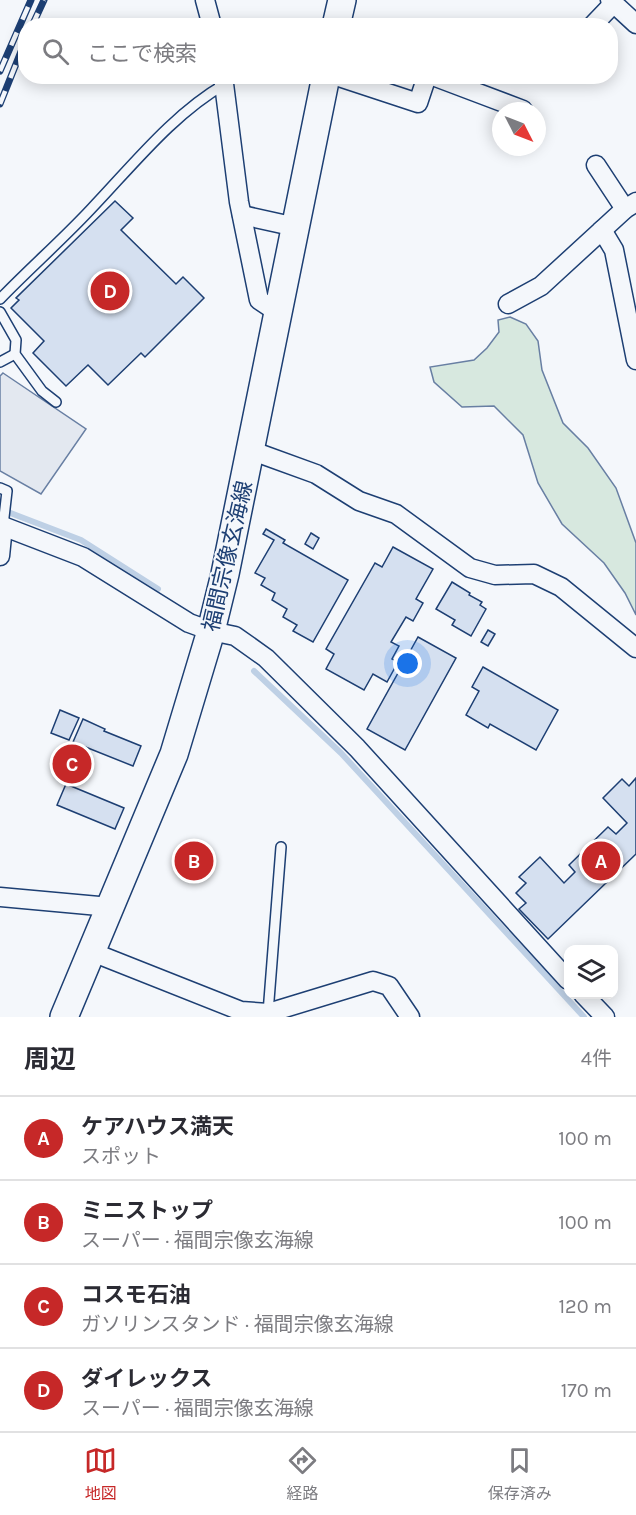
<!DOCTYPE html>
<html lang="ja">
<head>
<meta charset="utf-8">
<style>
  body { margin:0; font-family:Karla,"Noto Sans JP",sans-serif; background:#f7f7f7; color:#2b2b33 }
  .controls { position:absolute; right:18px; bottom:18px; display:grid; overflow:hidden; border-radius:12px; box-shadow:0 3px 15px #0003 }
  .controls button { width:54px; height:54px; display:grid; place-items:center; padding:0; border:0; border-bottom:2px solid #e1e1e2; background:#fff; color:#2b2b33; font:30px sans-serif }
  .compass { position:absolute; left:492px; top:102px; width:54px; height:54px; border-radius:50%; background:#fff; box-shadow:0 3px 15px #0003; rotate:132deg }
  .you { position:absolute; left:408px; top:664px; width:21px; height:21px; margin:-15px; border:4px solid #fff; border-radius:50%; background:#1a73e8; box-shadow:0 0 0 9px #1a73e833 }
  .badge { display:grid; place-items:center; width:39px; height:39px; border-radius:50%; background:#c62828; color:#fff; font-size:20px; font-weight:700 }
  .pin { position:absolute; translate:-50% -50%; border:3px solid #fff; box-shadow:0 2px 6px #0006 }
  .list { margin:0; padding:0; list-style:none }
  h2 { display:flex; justify-content:space-between; align-items:center; height:78px; margin:0; padding:0 24px; font-size:26px }
  h2 small { font-size:20px; font-weight:400; color:#7c7c81 }
  .list li { display:grid; grid-template-columns:39px 1fr auto; gap:18px; align-items:center; box-sizing:border-box; height:84px; padding:0 24px; border-top:2px solid #e1e1e2 }
  .list b { display:block; font-size:22px; white-space:nowrap }
  .list p { margin:0; font-size:20px; white-space:nowrap; color:#7c7c81 }
  .list em { font-size:20px; font-style:normal; color:#7c7c81 }
  .icon { flex:none; width:33px; height:33px; fill:none; stroke:currentColor; stroke-width:2; stroke-linecap:round; stroke-linejoin:round }
  .map { position:relative; flex:none; width:636px; height:1017px; overflow:hidden }
  .search { position:absolute; background:#fff; box-shadow:0 3px 15px #0003; left:18px; right:18px; top:18px; height:66px; display:flex; align-items:center; gap:15px; box-sizing:border-box; padding:0 21px; border-radius:24px; color:#7c7c81; font-size:22px }
  .sheet { height:414px; background:#fff }
  nav { display:flex; justify-content:space-around; align-items:center; box-sizing:border-box; height:84px; border-top:2px solid #e1e1e2; background:#fff; font-size:16px; color:#7c7c81 }
  nav a { display:grid; justify-items:center; gap:3px }
  nav .on { color:#c62828 }
  .map>svg:first-child { display:block }
</style>
</head>
<body>
<div class="map">
<svg width="636" height="1017" viewBox="0 0 636 1017">
  <rect width="100%" height="100%" fill="#f4f7fb"/>
  <!-- green -->
  <polygon fill="#d7e8df" stroke="#687fa3" stroke-width="1.5" points="510,317 526,324 538,341 542,370 563,423 588,448 616,488 636,543 636,615 625,593 604,563 562,524 538,483 523,435 494,406 462,407 434,382 430,367 474,360 487,348 499,332 498,320"/>
  <!-- parking -->
  <polygon fill="#e3e8f0" stroke="#687fa3" stroke-width="1.5" points="3,373 86,429 41,494 0,471 0,376"/>
  <g fill="none" stroke-linecap="round" stroke-linejoin="round">
    <!-- stream -->
    <g stroke="#bed0e5" stroke-width="6">
      <polyline points="0,509 81,540 158,589"/>
      <polyline points="254,671 341,753 584,1017"/>
    </g>
  </g>
  <!-- building -->
  <g fill="#d5e0f0" stroke="#1d3f73" stroke-width="1.5">
    <polygon points="115,201 133,218 121,230 176,284 183,277 204,298 145,357 141,353 108,385 88,365 66,386 33,353 44,341 11,308 19,300 16,298"/>
    <polygon points="266,529 285,540 283,543 348,580 313,642 293,631 297,625 283,617 287,609 272,600 275,593 261,585 265,578 255,573 274,540 263,534"/>
    <polygon points="311,533 319,538 313,549 305,544"/>
    <polygon points="393,547 433,569 416,599 423,603 413,621 406,617 391,642 399,646 392,659 398,662 387,682 373,674 364,690 326,669 334,654 326,649 375,563 382,567"/>
    <polygon points="452,582 470,593 469,595 482,602 480,605 486,609 471,636 452,625 455,620 436,609"/>
    <polygon points="488,630 495,634 488,646 481,642"/>
    <polygon points="418,637 456,658 405,750 367,729"/>
    <polygon points="483,667 558,710 536,750 490,724 488,728 466,715 479,691 472,687"/>
    <polygon points="60,710 79,718 69,740 51,733"/>
    <polygon points="83,719 105,729 104,731 141,746 133,766 73,742"/>
    <polygon points="636,778 636,854 548,939 519,909 526,903 516,893 526,883 519,877 540,857 564,883 575,872 569,865 608,827 616,834 627,823 603,798 622,779 629,786"/>
    <polygon points="66,784 124,808 115,829 57,805"/>
  </g>
  <g fill="none" stroke-linecap="round" stroke-linejoin="round">
    <defs>
      <g id="service">
        <path d="M0,299C30,268 62,240 91,209C133,165 173,114 225,84"/>
        <polyline points="0,312 16,340 15,354 42,391 56,402"/>
        <polyline points="0,362 15,354"/>
        <polyline points="0,488 7,491 3,526"/>
        <polyline points="268,1013 281,847"/>
      </g>
      <g id="minor">
        <polyline points="205,0 212,26"/>
        <polyline points="610,0 636,24"/>
        <polyline points="592,26 614,3"/>
        <polyline points="223,76 239,202 259,300 277,312"/>
        <polyline points="336,76 418,103 427,76"/>
        <polyline points="433,76 523,110"/>
        <polyline points="596,165 625,209"/>
        <polyline points="242,215 296,227"/>
        <polyline points="602,230 614,250 636,360"/>
        <polyline points="508,304 541,286 625,209 636,202"/>
        <polyline points="250,450 316,474 359,501 396,514 470,568 495,575 534,574 561,587 636,648"/>
        <polyline points="0,525 83,557 189,623 211,631 235,636 266,658 357,748 568,980"/>
        <polyline points="0,556 3,526"/>
        <polyline points="0,897 110,907"/>
        <polyline points="92,952 241,1011 268,1013 373,981 389,986 410,1017"/>
        <polyline points="583,994 605,1017"/>
      </g>
      <g id="primary">
        <polyline points="336,26 342,0"/>
        <polyline points="64,1017 174,754 211,631 225,574 326,76"/>
      </g>
    </defs>
    <!-- service casing -->
    <use href="#service" stroke="#1d3f73" stroke-width="12"/>
    <!-- minor casing -->
    <use href="#minor" stroke="#1d3f73" stroke-width="21"/>
    <!-- primary casing -->
    <use href="#primary" stroke="#1d3f73" stroke-width="30"/>
    <!-- service -->
    <use href="#service" stroke="#f4f7fb" stroke-width="9"/>
    <!-- minor -->
    <use href="#minor" stroke="#f4f7fb" stroke-width="18"/>
    <!-- primary -->
    <use href="#primary" stroke="#f4f7fb" stroke-width="27"/>
    <defs>
      <g id="rail">
        <polyline points="32,26 44,0"/>
        <polyline points="0,71 31,0"/>
        <polyline points="0,104 26,39"/>
      </g>
    </defs>
    <!-- rail casing -->
    <use href="#rail" stroke="#1d3f73" stroke-width="7"/>
    <!-- rail -->
    <use href="#rail" stroke="#f4f7fb" stroke-width="4.5" stroke-dasharray="14" stroke-linecap="butt"/>
  </g>
  <g text-anchor="middle" stroke-width="4.5" stroke-linejoin="round" paint-order="stroke">
    <!-- street labels -->
    <g font-size="22" fill="#1d3f73" stroke="#f4f7fb">
      <text transform="translate(227 556) rotate(-77)" y="8">福間宗像玄海線</text>
    </g>
  </g>
</svg>
<div class="controls">
<button><svg class="icon" aria-label="layers" viewBox="0 0 24 24"><path d="M12 4l9 5-9 5-9-5zM3 14l9 5 9-5"/></svg></button>
</div>
<svg class="compass" viewBox="-18 -18 36 36"><path d="M0-13l5 13h-10z" fill="#e53935"/><path d="M0 13l5-13h-10z" fill="#7c7c81"/></svg>
<div class="you"></div>
<div class="pin badge" style="left:601px;top:861px">A</div>
<div class="pin badge" style="left:194px;top:861px">B</div>
<div class="pin badge" style="left:72px;top:764px">C</div>
<div class="pin badge" style="left:110px;top:291px">D</div>
<div class="search"><svg class="icon" aria-label="search" viewBox="0 0 24 24"><circle cx="10" cy="10" r="6"/><path d="M15 15l6 6"/></svg>ここで検索</div>
</div>
<section class="sheet">
<h2>周辺<small>4件</small></h2>
<ul class="list">
<li><span class="badge">A</span><div><b>ケアハウス満天</b><p>スポット</p></div><em>100 m</em></li>
<li><span class="badge">B</span><div><b>ミニストップ</b><p>スーパー · 福間宗像玄海線</p></div><em>100 m</em></li>
<li><span class="badge">C</span><div><b>コスモ石油</b><p>ガソリンスタンド · 福間宗像玄海線</p></div><em>120 m</em></li>
<li><span class="badge">D</span><div><b>ダイレックス</b><p>スーパー · 福間宗像玄海線</p></div><em>170 m</em></li>
</ul>
</section>
<nav>
<a class="on"><svg class="icon" aria-label="map" viewBox="0 0 24 24"><path d="M3 6l6-2 6 2 6-2v14l-6 2-6-2-6 2zM9 4v14M15 6v14"/></svg>地図</a>
<a><svg class="icon" aria-label="directions" viewBox="0 0 24 24"><path d="M12 3l9 9-9 9-9-9zM9 14v-3h6M13 9l2 2-2 2"/></svg>経路</a>
<a><svg class="icon" aria-label="saved" viewBox="0 0 24 24"><path d="M7 4h10v16l-5-4-5 4z"/></svg>保存済み</a>
</nav>
</body>
</html>
